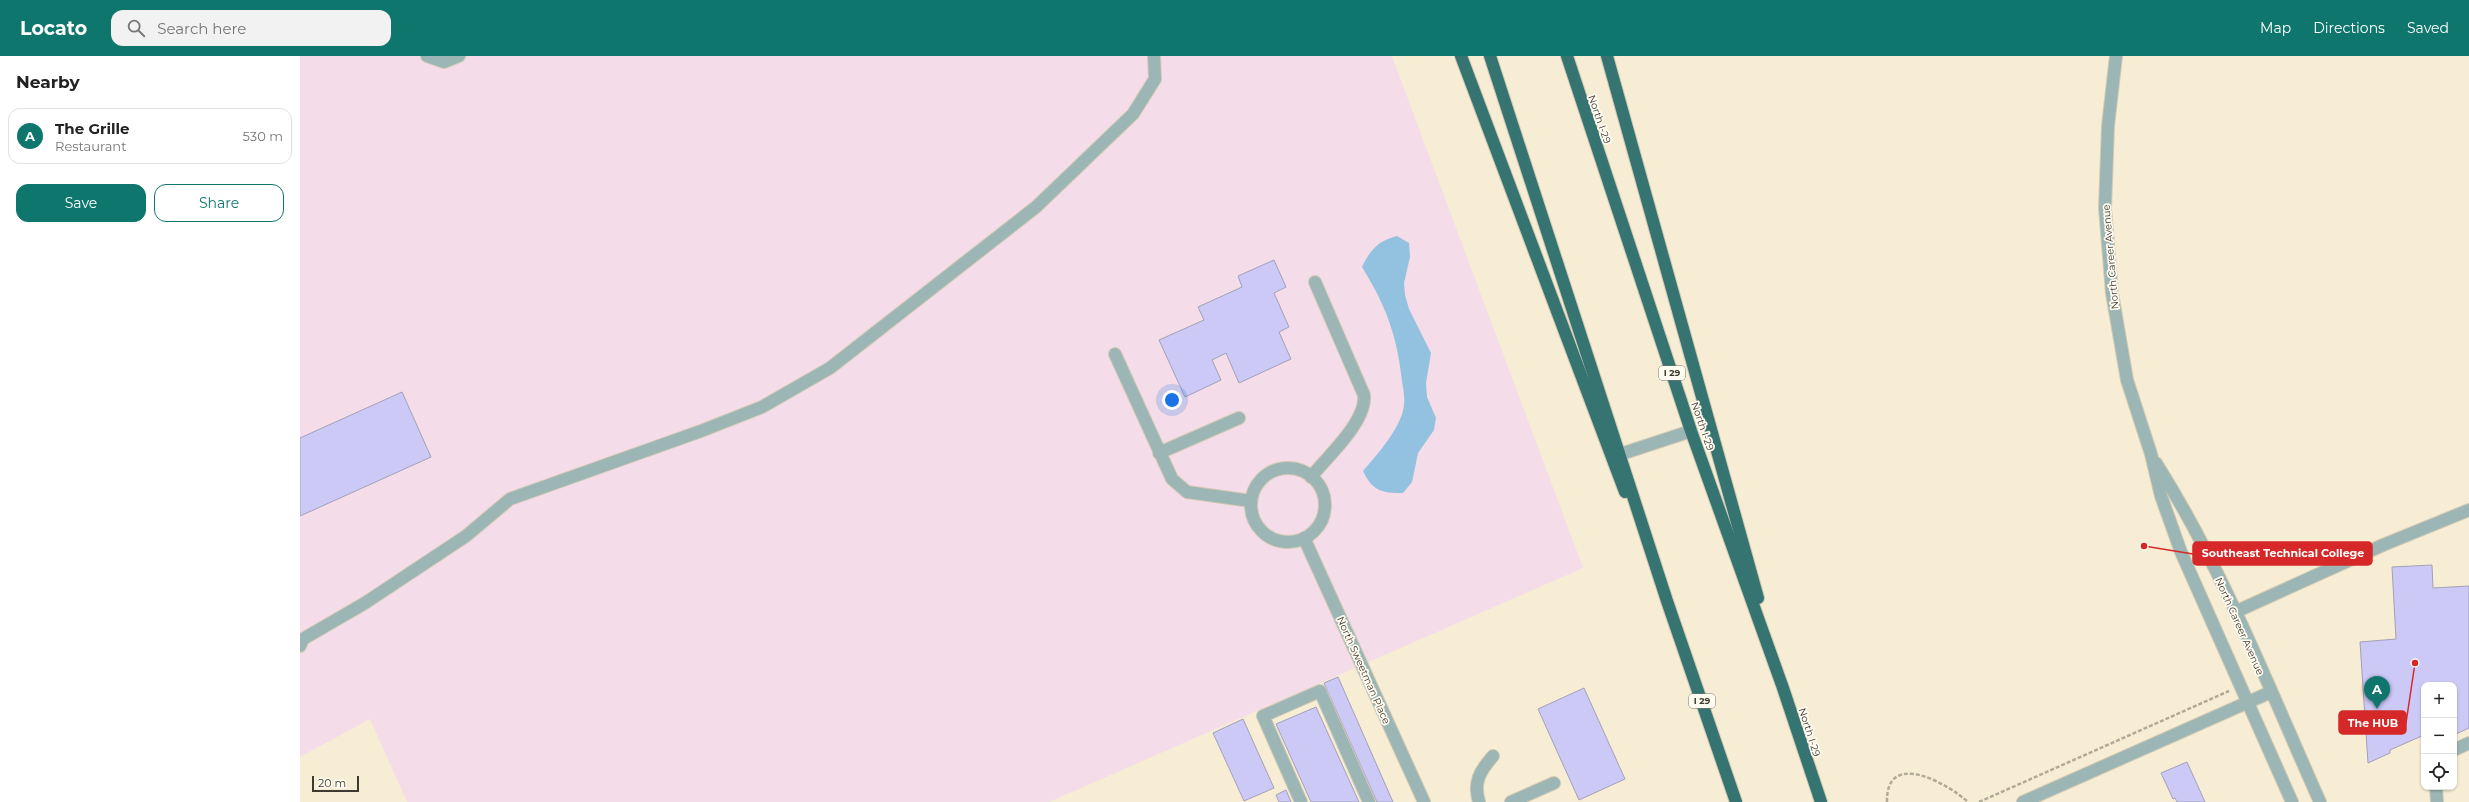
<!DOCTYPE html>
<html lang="en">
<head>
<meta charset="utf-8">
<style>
  body { margin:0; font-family:Montserrat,sans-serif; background:#f2f2f2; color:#222 }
  .controls { position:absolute; right:12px; bottom:12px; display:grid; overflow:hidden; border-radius:8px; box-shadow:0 1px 3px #0004 }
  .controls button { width:36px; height:36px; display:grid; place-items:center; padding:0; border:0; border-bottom:1px solid #e0e0e0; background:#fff; color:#222; font:20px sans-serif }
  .scale { position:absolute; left:12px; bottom:10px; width:47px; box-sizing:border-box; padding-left:4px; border:2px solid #3e3a31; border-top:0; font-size:11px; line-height:14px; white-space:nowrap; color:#3e3a31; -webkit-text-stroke:3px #fffbf1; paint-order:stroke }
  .you { position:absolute; left:872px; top:344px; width:14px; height:14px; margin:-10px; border:3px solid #fff; border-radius:50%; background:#1a73e8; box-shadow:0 0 0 6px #1a73e833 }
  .badge { display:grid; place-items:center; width:26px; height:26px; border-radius:50%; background:#0f766e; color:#fff; font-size:13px; font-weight:700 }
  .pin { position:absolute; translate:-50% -33px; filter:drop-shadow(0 1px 2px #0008) }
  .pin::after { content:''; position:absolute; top:21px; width:14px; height:12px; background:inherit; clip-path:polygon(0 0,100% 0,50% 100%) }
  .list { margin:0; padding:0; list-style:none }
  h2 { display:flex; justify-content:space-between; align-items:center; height:52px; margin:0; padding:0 16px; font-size:17px }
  h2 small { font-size:13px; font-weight:400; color:#767676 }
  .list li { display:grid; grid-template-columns:26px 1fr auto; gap:12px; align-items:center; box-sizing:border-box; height:56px; margin:0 8px 8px; padding:0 8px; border:1px solid #e0e0e0; border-radius:12px }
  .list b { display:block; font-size:15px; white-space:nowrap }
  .list p { margin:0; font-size:13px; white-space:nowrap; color:#767676 }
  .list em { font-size:13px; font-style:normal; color:#767676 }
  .actions { display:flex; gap:8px; padding:12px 16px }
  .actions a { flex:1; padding:9px 0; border:1px solid #0f766e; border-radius:12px; text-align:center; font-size:14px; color:#0f766e }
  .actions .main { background:#0f766e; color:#fff }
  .icon { flex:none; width:22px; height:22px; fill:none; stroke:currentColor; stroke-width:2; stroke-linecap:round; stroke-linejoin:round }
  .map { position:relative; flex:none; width:2169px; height:746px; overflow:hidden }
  header { display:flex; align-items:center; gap:24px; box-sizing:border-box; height:56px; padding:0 20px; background:#0f766e; color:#fff }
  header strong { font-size:19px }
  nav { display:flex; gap:22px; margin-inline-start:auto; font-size:14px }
  .search { width:280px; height:36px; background:#f2f2f2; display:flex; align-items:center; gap:10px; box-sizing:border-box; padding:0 14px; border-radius:12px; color:#767676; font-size:15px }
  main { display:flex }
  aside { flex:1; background:#fff }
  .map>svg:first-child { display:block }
</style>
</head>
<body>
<header>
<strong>Locato</strong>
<div class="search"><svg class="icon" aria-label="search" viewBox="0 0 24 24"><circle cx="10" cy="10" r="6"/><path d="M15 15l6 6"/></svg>Search here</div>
<nav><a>Map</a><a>Directions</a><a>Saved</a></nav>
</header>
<main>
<aside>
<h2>Nearby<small></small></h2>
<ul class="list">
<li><span class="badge">A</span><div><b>The Grille</b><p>Restaurant</p></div><em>530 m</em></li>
</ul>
<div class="actions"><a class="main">Save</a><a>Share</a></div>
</aside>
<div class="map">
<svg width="2169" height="746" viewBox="0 0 2169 746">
  <rect width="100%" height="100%" fill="#f7edd5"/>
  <!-- industrial -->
  <polygon fill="#f4dce8" points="0,0 1092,0 1283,512 749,746 107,746 70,663 0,701"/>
  <!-- water -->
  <path fill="#92c2df" d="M1097,180L1109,187L1110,201L1104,227L1105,239L1109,253L1131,297L1126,327L1127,341L1136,362L1134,374L1118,397L1112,426L1103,437C1081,437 1073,435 1063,415C1077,399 1102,371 1104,349C1105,341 1103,332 1102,325C1097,279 1086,250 1062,211C1070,194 1078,185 1097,180Z"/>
  <!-- building -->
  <g fill="#ccc9f7" stroke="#a2a1b8">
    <polygon points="974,204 986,231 974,237 989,271 979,276 991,303 939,327 926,297 912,304 921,324 885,341 859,284 904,264 898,251 942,231 938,220"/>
    <polygon points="102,336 131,401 0,460 0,382"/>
    <polygon points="2132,509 2133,532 2169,530 2169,672 2154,679 2154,629 2124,629 2124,679 2090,694 2090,697 2068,707 2060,586 2096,583 2092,511"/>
    <polygon points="1038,621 1093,746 1077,746 1024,627"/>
    <polygon points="1284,632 1325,723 1279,744 1238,653"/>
    <polygon points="1016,651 1059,746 1011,746 976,668"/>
    <polygon points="943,663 974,732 944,745 913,677"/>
    <polygon points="1887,706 1905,746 1877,746 1875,742 1873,743 1861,717"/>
    <polygon points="986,734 991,746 979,746 976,739"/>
  </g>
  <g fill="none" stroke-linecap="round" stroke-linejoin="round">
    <defs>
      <g id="minor">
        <polyline points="127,0 144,6 159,0"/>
        <polyline points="1816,0 1808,70 1805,152 1812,237 1827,324 1851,398 1861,440 1881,496 1992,746"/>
        <polyline points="815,298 872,423 887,436 951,445"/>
        <polyline points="859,397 939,362"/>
        <polyline points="1321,398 1391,375"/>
        <path d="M1856,407C1923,513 1969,632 2020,746"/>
        <circle cx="988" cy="449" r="37"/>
        <path d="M1011,421C1028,400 1067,365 1064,339L1015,226"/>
        <polyline points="1004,482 1124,746"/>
        <polyline points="1935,556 2083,489 2169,454"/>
        <polyline points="0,590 3,583 65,547 166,480 210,443 401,375 462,351 530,312 736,151 833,58 855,23 854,0"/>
        <polyline points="2154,694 2169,687"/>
        <polyline points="2136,731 2137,746"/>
        <polyline points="1001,746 963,660 1020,635 1069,746"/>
        <path d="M1179,746C1173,726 1180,715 1193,700"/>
        <polyline points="1211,746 1254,727"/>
        <polyline points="1723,746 1971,636"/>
      </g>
      <g id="highway">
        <polyline points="1161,0 1325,436"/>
        <polyline points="1190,0 1367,545 1436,746"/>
        <polyline points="1267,0 1391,375 1483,632 1521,746"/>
        <polyline points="1307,0 1458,542"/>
      </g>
    </defs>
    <!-- minor casing -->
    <use href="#minor" stroke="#d2c9b4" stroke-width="14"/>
    <!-- highway casing -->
    <use href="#highway" stroke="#d2c9b4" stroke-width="14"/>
    <!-- path -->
    <g stroke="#b1aa97" stroke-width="2.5" stroke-dasharray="4 2" stroke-linecap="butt">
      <path d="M1587,746C1586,693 1647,727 1668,746"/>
      <polyline points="1679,746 1929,635"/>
    </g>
    <!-- minor -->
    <use href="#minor" stroke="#9bb6b4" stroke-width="12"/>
    <!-- highway -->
    <use href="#highway" stroke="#357471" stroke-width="12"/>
  </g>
  <g text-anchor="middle" stroke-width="3.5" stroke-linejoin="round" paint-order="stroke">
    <!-- shield labels -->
    <g fill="#fffbf1" stroke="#78746b" stroke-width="1">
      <rect x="1359" y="310" width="26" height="14" rx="3"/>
      <rect x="1389" y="638" width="26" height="14" rx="3"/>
    </g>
    <g font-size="9" font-weight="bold" fill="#3e3a31">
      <text x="1372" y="320">I 29</text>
      <text x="1402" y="648">I 29</text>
    </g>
    <!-- street labels -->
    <g font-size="10" fill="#3e3a31" stroke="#fffbf1">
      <text transform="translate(1300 63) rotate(71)" y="4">North I-29</text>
      <text transform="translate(1810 201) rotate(-95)" y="4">North Career Avenue</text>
      <text transform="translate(1403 370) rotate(71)" y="4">North I-29</text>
      <text transform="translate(1940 570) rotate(66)" y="4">North Career Avenue</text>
      <text transform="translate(1064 614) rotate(66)" y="4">North Sweetman Place</text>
      <text transform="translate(1510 676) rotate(72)" y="4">North I-29</text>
    </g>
  </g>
  <!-- callouts -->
  <path fill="none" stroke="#d62828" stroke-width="1.5" d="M1844 490L1893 498M2115 607L2106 667"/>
  <g fill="#d62828" stroke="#fffbf1" stroke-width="1.5">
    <circle cx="1844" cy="490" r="4"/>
    <circle cx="2115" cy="607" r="4"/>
  </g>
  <g fill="#d62828" stroke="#d62828" stroke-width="1.5">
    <rect x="1893" y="486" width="179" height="23" rx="4"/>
    <rect x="2039" y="655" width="67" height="23" rx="4"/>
  </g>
  <g font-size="11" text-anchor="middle" font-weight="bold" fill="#fff">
    <text x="1983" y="501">Southeast Technical College</text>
    <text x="2073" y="671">The HUB</text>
  </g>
</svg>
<div class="controls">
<button>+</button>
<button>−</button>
<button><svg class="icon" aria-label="locate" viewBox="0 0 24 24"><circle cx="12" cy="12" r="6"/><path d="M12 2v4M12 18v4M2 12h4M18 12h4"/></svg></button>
</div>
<div class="scale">20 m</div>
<div class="you"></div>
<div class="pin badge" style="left:2077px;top:653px">A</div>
</div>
</main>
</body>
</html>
